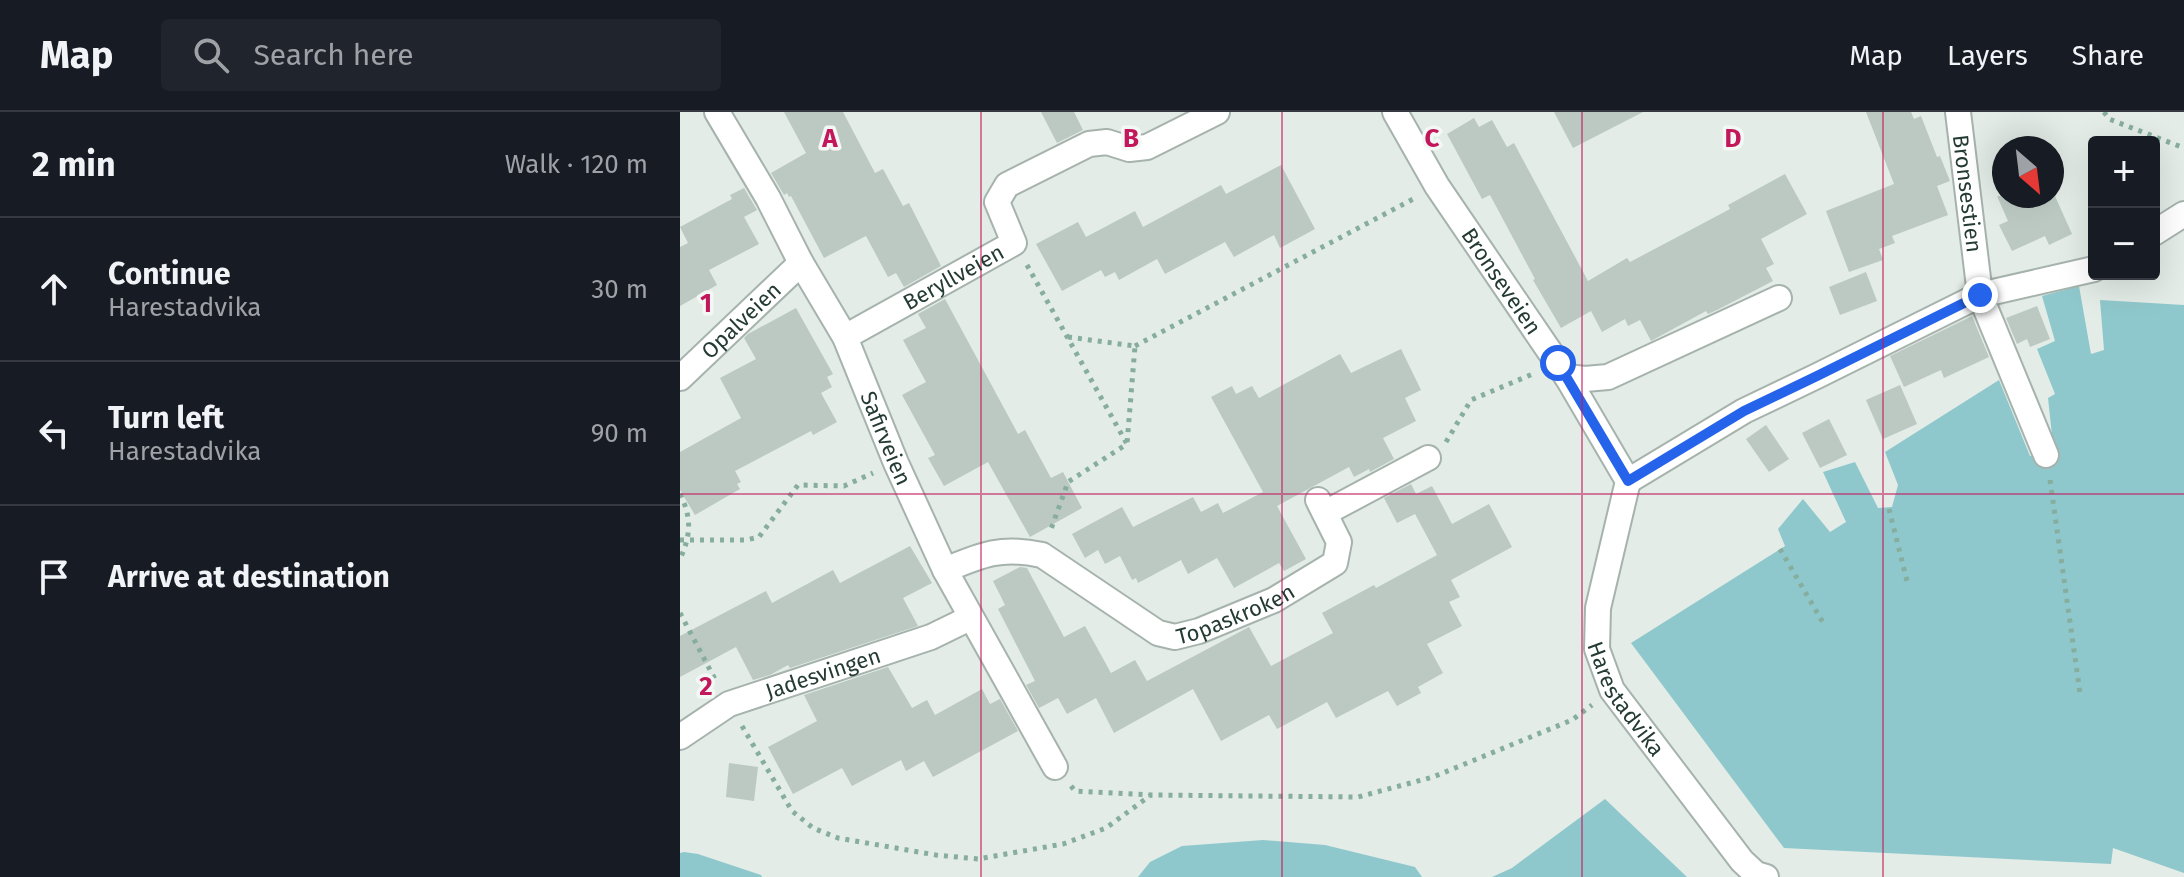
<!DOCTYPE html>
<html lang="en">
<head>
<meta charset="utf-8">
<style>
  body { margin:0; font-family:"Fira Sans",sans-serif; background:#20242c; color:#f1f3f6 }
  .controls { position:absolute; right:24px; top:24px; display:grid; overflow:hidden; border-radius:8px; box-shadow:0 8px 32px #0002 }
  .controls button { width:72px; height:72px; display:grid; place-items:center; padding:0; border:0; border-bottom:2px solid #363941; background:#171b24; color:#f1f3f6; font:40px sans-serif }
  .compass { position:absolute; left:1312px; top:24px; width:72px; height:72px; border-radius:50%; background:#171b24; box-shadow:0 8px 32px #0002; rotate:152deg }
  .stop { position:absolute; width:24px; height:24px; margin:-18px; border:6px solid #2563eb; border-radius:50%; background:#fff }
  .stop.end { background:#2563eb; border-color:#fff; box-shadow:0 2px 8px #0008 }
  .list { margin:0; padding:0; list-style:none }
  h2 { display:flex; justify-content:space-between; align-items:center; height:104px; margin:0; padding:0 32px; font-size:34px }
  h2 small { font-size:26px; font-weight:400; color:#9ea1a6 }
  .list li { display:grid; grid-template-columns:52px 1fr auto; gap:24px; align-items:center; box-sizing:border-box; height:144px; padding:0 32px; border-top:2px solid #363941 }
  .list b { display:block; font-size:30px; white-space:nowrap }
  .list p { margin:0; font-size:26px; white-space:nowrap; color:#9ea1a6 }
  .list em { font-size:26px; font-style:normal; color:#9ea1a6 }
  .icon { flex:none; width:44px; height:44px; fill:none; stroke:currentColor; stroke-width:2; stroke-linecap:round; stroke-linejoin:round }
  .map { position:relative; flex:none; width:1504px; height:765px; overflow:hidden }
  header { display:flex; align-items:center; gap:48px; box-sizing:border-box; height:112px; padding:0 40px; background:#171b24; border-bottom:2px solid #363941 }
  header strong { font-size:38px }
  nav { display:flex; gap:44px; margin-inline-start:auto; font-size:28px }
  .search { width:560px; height:72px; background:#20242c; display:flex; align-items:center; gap:20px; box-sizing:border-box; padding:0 28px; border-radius:8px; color:#9ea1a6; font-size:30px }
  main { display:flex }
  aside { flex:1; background:#171b24 }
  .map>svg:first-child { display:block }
</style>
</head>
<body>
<header>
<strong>Map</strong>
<div class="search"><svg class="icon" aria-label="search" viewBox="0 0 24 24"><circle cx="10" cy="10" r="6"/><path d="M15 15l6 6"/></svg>Search here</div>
<nav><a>Map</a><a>Layers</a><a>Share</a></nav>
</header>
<main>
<aside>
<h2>2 min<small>Walk · 120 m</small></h2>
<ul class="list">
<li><svg class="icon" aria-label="ahead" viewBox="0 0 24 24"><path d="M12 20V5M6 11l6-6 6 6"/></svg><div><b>Continue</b><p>Harestadvika</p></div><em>30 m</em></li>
<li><svg class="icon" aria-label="left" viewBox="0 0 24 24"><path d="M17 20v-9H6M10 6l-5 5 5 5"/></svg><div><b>Turn left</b><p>Harestadvika</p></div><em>90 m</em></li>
<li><svg class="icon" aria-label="arrive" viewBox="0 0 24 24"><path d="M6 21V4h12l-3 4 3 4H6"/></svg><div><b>Arrive at destination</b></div></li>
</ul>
</aside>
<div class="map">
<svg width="1504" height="765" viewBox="0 0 1504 765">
  <rect width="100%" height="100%" fill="#e3ece7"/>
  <!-- water -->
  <g fill="#8fc8cc">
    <polygon points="1399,174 1411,242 1424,238 1420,188 1504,193 1504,761 1433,736 1431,752 1104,736 951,531 1105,434 1098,417 1123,387 1150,420 1166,410 1143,360 1175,350 1198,396 1212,395 1218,373 1205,340 1319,268 1350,344 1374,342 1368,286 1375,282 1357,237 1375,229 1362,184"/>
    <polygon points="925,687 1007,765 812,765 832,756"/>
    <polygon points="583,728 645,733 735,755 742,765 458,765 470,750 502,734"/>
    <polygon points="4,740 18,742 81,763 82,765 0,765 0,741"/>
  </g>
  <!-- building -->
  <g fill="#bbc9c2">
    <polygon points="104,0 163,0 195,61 203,57 223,94 229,91 261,154 224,175 216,161 208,165 186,124 144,146 111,84 109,85 107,81 104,83 91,61 126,41"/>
    <polygon points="361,0 394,0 403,18 377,31"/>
    <polygon points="874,0 963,0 893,36"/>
    <polygon points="1186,0 1231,0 1234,7 1241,4 1257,45 1260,44 1270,69 1257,74 1268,103 1212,124 1215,131 1199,137 1203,148 1169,160 1146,99 1214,72"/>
    <polygon points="794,6 799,15 812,8 827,35 834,31 908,169 947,146 950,150 1018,114 1050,97 1048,93 1105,62 1127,102 1081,127 1094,152 1086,156 1093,169 1037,198 1028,202 1026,199 971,229 960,208 948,214 945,207 922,220 911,199 881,216 853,168 855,167 810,83 802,87 767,22"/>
    <polygon points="601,53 635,117 600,136 594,123 554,145 545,130 485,162 477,147 439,168 435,160 425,165 421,158 382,179 356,132 398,110 406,125 455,99 463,115 541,73 546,82"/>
    <polygon points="64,76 77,98 64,105 79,132 29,158 37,173 0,194 0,135 8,131 0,115 52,87 50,83"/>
    <polygon points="1317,84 1375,84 1392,122 1369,133 1365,124 1332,139 1319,113 1328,109"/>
    <polygon points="1186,160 1197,189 1160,203 1149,175"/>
    <polygon points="265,187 338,322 345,318 371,366 383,360 402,396 350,425 308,350 264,374 248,346 255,343 222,283 246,270 223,228 246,216 238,202"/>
    <polygon points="1357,194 1370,227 1350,235 1347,227 1337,232 1326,206"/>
    <polygon points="116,196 153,262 147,265 152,275 141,281 157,310 133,323 131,319 55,359 61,370 57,372 60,377 15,403 0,378 0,340 61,306 40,266 76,247 64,226 68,222"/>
    <polygon points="1292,204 1309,245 1264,266 1261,258 1224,275 1210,244"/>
    <polygon points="721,237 741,278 725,286 736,309 703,326 714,347 690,360 689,357 674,365 669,355 597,394 626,447 604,459 599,451 554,476 537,446 508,462 501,448 458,471 456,466 452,468 440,444 425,452 418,438 405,446 392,422 442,395 453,415 513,385 521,400 538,391 543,401 583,380 531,285 552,274 556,282 572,274 579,286 660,242 671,261"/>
    <polygon points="1220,273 1237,312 1203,327 1186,288"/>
    <polygon points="1149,307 1167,343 1140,356 1122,321"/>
    <polygon points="1086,313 1109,347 1089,360 1066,327"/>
    <polygon points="731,372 736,382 752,374 772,412 809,392 832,435 771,468 780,485 769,490 782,514 747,532 763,561 738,575 741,581 717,594 708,579 656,606 647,590 597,617 589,603 541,629 513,577 434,621 416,586 387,602 378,586 359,596 346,573 355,569 318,497 325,493 313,469 340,455 347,456 384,525 405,514 431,561 455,548 467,569 569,515 591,554 653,521 642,501 694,473 696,476 757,443 735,402 717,411 704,386"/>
    <polygon points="230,434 252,471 223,486 238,514 110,556 108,553 90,563 73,568 56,535 0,565 0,524 86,479 92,491 153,458 160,471"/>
    <polygon points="208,555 232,596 247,588 255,603 302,577 310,592 320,587 338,619 253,665 244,649 226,659 221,648 172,674 162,656 113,682 88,635 137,609 124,583"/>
    <polygon points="49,651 78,655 74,689 46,685"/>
  </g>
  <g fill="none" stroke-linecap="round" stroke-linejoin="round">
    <defs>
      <g id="minor">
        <path id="s1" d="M37,0L88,86L121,151L165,225L216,351L265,458L375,655"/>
        <path id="s2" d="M715,0L757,74L887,265L905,267L928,265L1099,186"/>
        <path id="s3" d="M1278,0L1300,183L1366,343"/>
        <polyline points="1474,121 1504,102"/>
        <path id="s4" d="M165,225L334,131L317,90L327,73L409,32L427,30L449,37L467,35L537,0"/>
        <path id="s5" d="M887,265L948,369L918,496L917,537L932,578L1062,749L1076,762L1086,765"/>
        <path id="s6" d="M0,266L121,151"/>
        <polyline points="948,369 1064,299 1137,264 1300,183 1414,157"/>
        <polyline points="645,401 748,346"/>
        <path id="s7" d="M265,458C301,443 321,434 362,443L478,521L495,525L519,519L594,488L655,451L659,430L638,388"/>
        <path id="s8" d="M0,625L49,592L251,525L290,506"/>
      </g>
    </defs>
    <!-- minor casing -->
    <use href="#minor" stroke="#a6b3ad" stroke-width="28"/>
    <!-- path -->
    <g stroke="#86ad9d" stroke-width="5" stroke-dasharray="4 6" stroke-linecap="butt">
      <polyline points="1424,0 1429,7 1504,36"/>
      <polyline points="347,153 447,332 388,370 370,420"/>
      <polyline points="388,225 455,234 447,332"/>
      <polyline points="455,234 737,85"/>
      <polyline points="766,330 791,288 855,261"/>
      <polyline points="1370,368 1400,581"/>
      <path d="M0,382C12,406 11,423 0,447"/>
      <polyline points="1209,397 1227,469"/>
      <polyline points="0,428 66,428 79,425 118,373 164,374 193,361"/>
      <polyline points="1100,437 1145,514"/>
      <polyline points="0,501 37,571"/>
      <polyline points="62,614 112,699 133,716 158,726 256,743 298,747 383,732 426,716 471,683"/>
      <polyline points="391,674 395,679 471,683 678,685 753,665 892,608 912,593"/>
    </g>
    <!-- minor -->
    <use href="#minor" stroke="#fff" stroke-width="24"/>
  </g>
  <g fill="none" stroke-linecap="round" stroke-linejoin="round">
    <!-- route -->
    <polyline stroke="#2563eb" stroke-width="10" points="878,251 948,369 1064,299 1137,264 1300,183"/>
  </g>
  <!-- grid -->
  <path fill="none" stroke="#c2185b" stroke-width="2" stroke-opacity="0.55" d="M301,0V765M602,0V765M902,0V765M1203,0V765M0,382H1504"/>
  <g text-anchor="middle" stroke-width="7" stroke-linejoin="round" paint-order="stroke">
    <!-- street labels -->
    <g font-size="22" fill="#243b33" stroke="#f3f8f5">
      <text dy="8" stroke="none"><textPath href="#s3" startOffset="82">Bronsestien</textPath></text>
      <text dy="8" stroke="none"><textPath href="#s4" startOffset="124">Beryllveien</textPath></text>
      <text dy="8" stroke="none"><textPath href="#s2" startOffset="200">Bronseveien</textPath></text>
      <text dy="8" stroke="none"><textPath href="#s6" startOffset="84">Opalveien</textPath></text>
      <text dy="8" stroke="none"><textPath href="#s1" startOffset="368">Safirveien</textPath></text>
      <text dy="8" stroke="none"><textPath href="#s7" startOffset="322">Topaskroken</textPath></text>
      <text dy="8" stroke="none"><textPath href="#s8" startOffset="158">Jadesvingen</textPath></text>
      <text dy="8" stroke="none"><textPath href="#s5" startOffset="350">Harestadvika</textPath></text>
    </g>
  </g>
  <g font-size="26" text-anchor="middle" font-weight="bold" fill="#c2185b" stroke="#f3f8f5" stroke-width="7" stroke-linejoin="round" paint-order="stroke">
    <text x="150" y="35">A</text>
    <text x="451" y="35">B</text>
    <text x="752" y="35">C</text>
    <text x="1053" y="35">D</text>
    <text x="26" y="200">1</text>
    <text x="26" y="583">2</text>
  </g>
</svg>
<div class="controls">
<button>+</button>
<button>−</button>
</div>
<svg class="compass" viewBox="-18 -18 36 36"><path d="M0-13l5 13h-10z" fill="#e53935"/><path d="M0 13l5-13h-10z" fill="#9ea1a6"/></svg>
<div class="stop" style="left:878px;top:251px"></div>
<div class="stop end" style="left:1300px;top:183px"></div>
</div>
</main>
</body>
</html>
